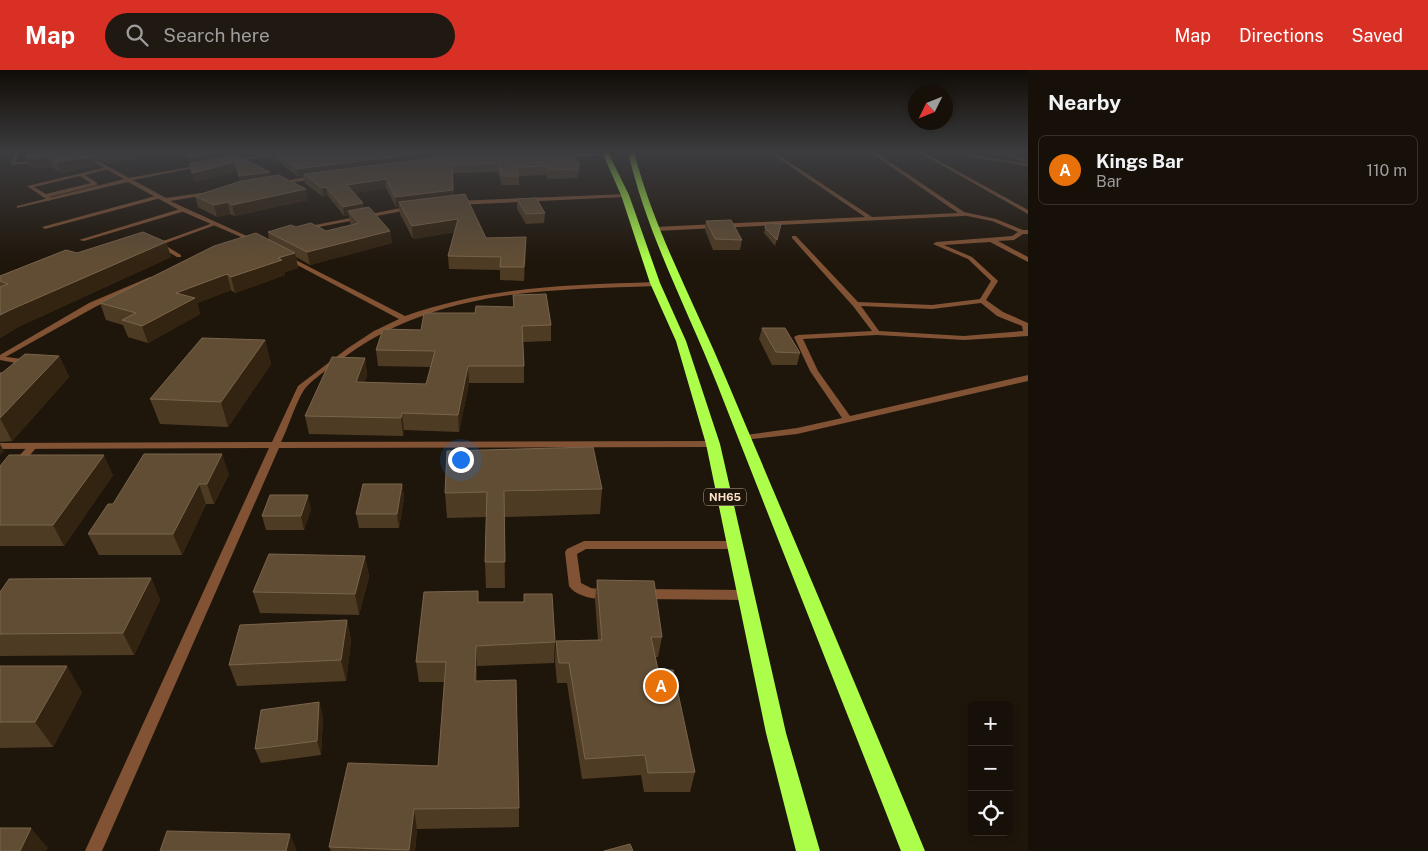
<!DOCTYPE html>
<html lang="en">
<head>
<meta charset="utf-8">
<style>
  body { margin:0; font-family:"Public Sans",sans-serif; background:#201912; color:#f1f3f6 }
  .controls { position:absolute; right:15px; bottom:15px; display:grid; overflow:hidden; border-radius:8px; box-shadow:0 2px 8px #0003 }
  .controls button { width:45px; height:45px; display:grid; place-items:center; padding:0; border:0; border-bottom:1px solid #363029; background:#171008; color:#f1f3f6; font:25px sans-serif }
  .compass { position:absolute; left:908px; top:15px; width:45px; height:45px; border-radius:50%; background:#171008; box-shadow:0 2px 8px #0003; rotate:227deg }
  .you { position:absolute; left:460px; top:389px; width:18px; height:18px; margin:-12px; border:4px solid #fff; border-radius:50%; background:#1a73e8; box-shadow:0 0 0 8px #1a73e833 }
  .badge { display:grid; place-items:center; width:32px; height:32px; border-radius:50%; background:#d93025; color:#fff; font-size:16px; font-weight:700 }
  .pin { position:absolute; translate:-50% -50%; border:2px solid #fff; box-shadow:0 1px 5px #0006 }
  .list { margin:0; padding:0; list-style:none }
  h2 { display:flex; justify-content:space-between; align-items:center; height:65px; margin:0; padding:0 20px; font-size:21px }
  h2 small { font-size:16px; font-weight:400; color:#9e9d9c }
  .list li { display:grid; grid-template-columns:32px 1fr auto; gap:15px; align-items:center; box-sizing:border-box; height:70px; margin:0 10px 10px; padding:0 10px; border:1px solid #363029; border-radius:8px }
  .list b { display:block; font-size:19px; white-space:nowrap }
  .list p { margin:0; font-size:16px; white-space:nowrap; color:#9e9d9c }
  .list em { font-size:16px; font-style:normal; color:#9e9d9c }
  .icon { flex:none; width:28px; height:28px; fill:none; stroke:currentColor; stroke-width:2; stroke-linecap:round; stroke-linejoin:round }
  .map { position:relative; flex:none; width:1028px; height:781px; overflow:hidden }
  header { display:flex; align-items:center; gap:30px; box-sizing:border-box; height:70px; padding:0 25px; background:#d93025; color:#fff }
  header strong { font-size:24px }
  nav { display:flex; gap:28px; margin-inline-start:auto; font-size:18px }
  .search { width:350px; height:45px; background:#201912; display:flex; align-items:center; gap:12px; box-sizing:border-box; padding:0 18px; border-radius:28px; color:#9e9d9c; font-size:19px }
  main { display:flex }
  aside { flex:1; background:#171008 }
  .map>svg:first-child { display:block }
</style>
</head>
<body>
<header>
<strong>Map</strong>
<div class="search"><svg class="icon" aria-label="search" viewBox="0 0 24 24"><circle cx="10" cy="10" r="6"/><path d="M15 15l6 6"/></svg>Search here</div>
<nav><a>Map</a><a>Directions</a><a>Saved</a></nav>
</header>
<main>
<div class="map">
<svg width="1028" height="781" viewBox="0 0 1028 781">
  <rect width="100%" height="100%" fill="#1f160b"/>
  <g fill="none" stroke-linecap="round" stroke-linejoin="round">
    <!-- service -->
    <g fill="#815234" fill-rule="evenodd">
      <polygon points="14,82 18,82 16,92 42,91 44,92 11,95"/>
      <polygon points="769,82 774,82 872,147 958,143 870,82 875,82 967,144 964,146 655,161 652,159 655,157 865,147"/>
      <path d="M107,97L109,99L85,105L97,113V115L49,127L52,129L49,131L27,116ZM80,106L91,113L46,124L34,117Z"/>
      <polygon points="159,125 161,126 161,128 45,159 42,157"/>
      <polygon points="183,138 185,139 185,141 84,171 79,170"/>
      <polygon points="213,153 218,154 163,174 181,185 181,187 177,187 155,174"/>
      <polygon points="0,286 21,289 31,297 27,300 16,293 0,290"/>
      <polygon points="33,373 38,376 36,378 4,416 0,417 0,407 30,374"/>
      <path d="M584,471H735L739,472L741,475L739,478L735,479H586L577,484L581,513L591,518L612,521L614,524L612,527C600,531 577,528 569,516L565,482L567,479Z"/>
      <polygon points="642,519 746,520 750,522 752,525 750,528 746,530 642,529 638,527 636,524 638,521"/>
    </g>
    <!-- minor -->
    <g fill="#815234" fill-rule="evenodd">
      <polygon points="19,82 17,83 0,85 0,83"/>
      <polygon points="84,82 88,82 90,86 129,108 206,94 204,96 133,110 166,128 215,121 215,123 213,124 170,131 260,172 255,173 181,141 128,112 17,138 17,136 124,109 86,88"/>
      <polygon points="280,82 291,82 231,92 229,91"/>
      <polygon points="918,82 923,82 1028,140 1028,144"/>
      <polygon points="943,82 954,82 1028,94 1028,96"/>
      <polygon points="1002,82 1008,82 1027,91 1023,92"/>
      <polygon points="608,83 606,85 563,87 561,86 563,85"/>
      <polygon points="317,105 319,108 277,115 274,113"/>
      <polygon points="627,124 628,125 625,127 456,135 453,133 456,131"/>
      <polygon points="411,136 414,138 413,139 303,160 300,158"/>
      <path d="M964,142L996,149L1023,160H1028V164H1023L1014,170L998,171L1028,187V192L990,172L944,175L972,187L997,210L998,211L986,230L1003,242L1028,253V266L964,270L877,265L803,269L818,301L850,346L1028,305V311L797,364L743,370L741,368L746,365L797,358L842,348L810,301L794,267L798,265L872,261L853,236L792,168V166H796L858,232L932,235L980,229L991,211L968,189L933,174L936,172L1012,166L1018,162L992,151L962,145V143ZM981,233L997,246L1022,256L1023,261L964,266L879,261L861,236L932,239Z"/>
      <path d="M286,185L405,246C489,216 568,215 656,212L659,214L656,216C546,220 439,219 346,286C335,294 311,310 304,320C296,332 288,358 281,372L713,371L718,374L713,377L279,378L102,781H85L269,378L0,379V373L272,372L298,316L348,278L374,261L399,249L284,188L283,187Z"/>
      <polygon points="150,207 155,208 95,237 0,290 0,285 89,233"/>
    </g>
    <!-- trunk -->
    <g fill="#adfe4a" fill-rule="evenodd">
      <polygon points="602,82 608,82 629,125 660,213 686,271 720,374 786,663 820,781 796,781 766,663 706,374 676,271 650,213 621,125"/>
      <path d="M628,82H634C655,163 695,234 727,311C793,467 860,624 925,781H901C840,625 778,470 717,314C686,236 647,164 628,82Z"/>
    </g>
  </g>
  <!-- wall -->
  <g fill="#4e3b23">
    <polygon points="24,82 91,85 89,82 136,82 138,88 108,94 93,86 97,96 60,103 52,97 31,99"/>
    <polygon points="266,82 577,82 572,82 580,95 579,104 578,104 577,108 548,109 546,105 519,106 519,115 502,115 498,102 453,103 454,126 486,168 526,179 524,211 500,210 500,200 449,199 448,186 454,162 413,169 400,144 399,136 396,137 386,118 354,123 364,138 390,161 392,173 310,195 296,187 298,198 285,202 285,205 235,223 231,220 197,233 200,244 148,273 128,267 123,255 106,250 100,233 269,170 268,162 296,157 326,161 352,155 350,153 349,145 344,146 328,126 323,127 305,113 304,107 298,107 273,87 272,82"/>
    <polygon points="228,87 270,102 271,107 308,130 235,146 230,144 217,147 198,137 195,126 240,111 237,101 194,112"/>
    <polygon points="517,129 545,143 544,153 526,154 517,139"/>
    <polygon points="706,151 742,170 740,180 713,180 705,160"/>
    <polygon points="766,153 781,154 775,176 764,163"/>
    <polygon points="166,172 171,187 18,257 0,268 0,206 77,183"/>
    <polygon points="513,225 551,255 551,271 523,272 524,296 524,313 469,313 459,362 404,360 403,366 309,364 305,346 365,288 367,305 364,312 426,314 431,297 378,296 376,280 421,260 475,243 513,237"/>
    <polygon points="762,258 800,283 797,295 772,295 759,269"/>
    <polygon points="265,270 271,294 228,357 160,354 150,329"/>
    <polygon points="59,286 69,307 12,371 0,372 0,303"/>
    <polygon points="0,396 113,405 64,476 0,476"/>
    <polygon points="229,404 214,434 206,434 182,485 99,485 88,464 113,434"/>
    <polygon points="402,414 404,428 399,458 359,458 356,444"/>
    <polygon points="602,419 600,444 504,447 505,518 486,518 485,492 486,447 447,448 445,423"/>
    <polygon points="311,439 304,460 266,460 262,446"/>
    <polygon points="365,486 369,507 359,545 260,543 253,522"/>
    <polygon points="151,508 160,530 134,585 0,586 0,522"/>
    <polygon points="597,510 662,567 658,587 656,587 658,600 695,702 690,722 644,722 641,705 582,709 567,613 557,613 555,591 556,571 598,570 595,530"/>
    <polygon points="478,521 478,532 555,572 554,593 477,596 477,611 519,738 519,757 417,759 415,781 331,781 329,777 438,696 444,612 419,612 416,592"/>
    <polygon points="347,550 351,571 346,611 237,616 229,595"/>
    <polygon points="0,596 82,622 53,677 0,678"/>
    <polygon points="319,632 323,647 321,685 261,693 255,679"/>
  </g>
  <!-- shaded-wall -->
  <g fill="#332412">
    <polygon points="24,82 65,82 48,86 52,97 31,99"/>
    <polygon points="114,82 136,82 138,88 108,94 105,84"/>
    <polygon points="219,82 227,82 228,89 191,96 188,87"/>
    <polygon points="431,82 465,82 465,86 304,104 304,107 298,107 297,99"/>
    <polygon points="93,86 97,96 60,103 57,92"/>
    <polygon points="235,92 237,101 194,112 192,103"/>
    <polygon points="452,95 454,129 399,132 399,136 396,137 395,127"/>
    <polygon points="270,102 271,111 241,115 239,106"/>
    <polygon points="386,109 386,118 348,124 347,115"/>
    <polygon points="326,117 328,126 323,127 322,118"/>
    <polygon points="306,119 308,130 235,146 232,135"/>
    <polygon points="228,132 230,144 217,147 214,135"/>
    <polygon points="363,133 365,142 348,141 349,145 344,146 343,137"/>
    <polygon points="458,149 458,161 413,169 412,156"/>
    <polygon points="390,161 392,173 310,195 307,182"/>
    <polygon points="526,167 526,179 524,211 524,197"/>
    <polygon points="166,172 171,187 18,257 0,268 0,245 10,240"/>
    <polygon points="295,183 298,198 285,202 285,205 235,223 231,207 278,188"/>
    <polygon points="227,204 231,220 197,233 200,244 148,273 142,256 176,223"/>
    <polygon points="265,270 271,294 228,357 221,332"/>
    <polygon points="59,286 69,307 12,371 0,348"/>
    <polygon points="365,288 367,305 358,329 356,312"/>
    <polygon points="468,296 469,313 459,362 458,345"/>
    <polygon points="402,343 404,360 403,366 401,348"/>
    <polygon points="0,374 4,381 0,385"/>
    <polygon points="222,384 229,404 214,434 207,414"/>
    <polygon points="104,385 113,405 64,476 53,455"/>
    <polygon points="199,414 206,434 182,485 173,464"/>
    <polygon points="402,414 404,428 399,458 397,444"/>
    <polygon points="308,425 311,439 304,460 301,446"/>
    <polygon points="365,486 369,507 359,545 355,524"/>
    <polygon points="151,508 160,530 134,585 123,563"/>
    <polygon points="347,550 351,571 346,611 341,590"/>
    <polygon points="476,576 477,596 476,631 475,611"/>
    <polygon points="67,596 82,622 53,677 35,652"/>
    <polygon points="319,632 323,647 321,685 317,671"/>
    <polygon points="414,739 417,759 415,781 409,781"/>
    <polygon points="31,758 48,778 46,781 20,781"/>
    <polygon points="290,764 297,781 286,781"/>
  </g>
  <!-- building -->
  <g fill="#614d34" stroke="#7a644c">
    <polygon points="51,82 86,82 93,86 57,92 48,86 27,89 25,85"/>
    <polygon points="102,82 114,82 105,84"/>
    <polygon points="187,82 219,82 188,87"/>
    <polygon points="275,82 431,82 297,99"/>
    <polygon points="511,82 572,82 580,95 576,95 578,99 548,100 546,96 516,97 519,106 502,106 498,93 452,95 453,120 395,127 386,109 347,115 363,133 343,137 326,117 322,118 304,104 465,84"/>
    <polygon points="236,85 270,102 239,106 235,92 192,103 190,94"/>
    <polygon points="279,105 306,119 232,135 228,132 214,135 195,126 241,111"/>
    <polygon points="465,124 486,168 526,167 524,197 500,197 501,187 448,186 458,149 412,156 399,132"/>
    <polygon points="536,128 545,143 526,144 517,129"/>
    <polygon points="369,137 390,161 307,182 268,162 291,155 296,157 311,153 326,161 359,153 348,141"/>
    <polygon points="731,150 742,170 715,169 706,151"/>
    <polygon points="766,153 781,154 777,170 765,158"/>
    <polygon points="143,162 166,172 10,240 0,245 0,217 8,214 0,211 0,206 66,180 77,183"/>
    <polygon points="256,163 295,183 278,188 282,190 231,207 227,204 176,223 195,228 142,256 122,250 136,243 100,233 214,176"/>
    <polygon points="546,224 551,255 522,256 524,296 468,296 458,345 402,343 401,348 305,346 332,287 365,288 356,312 426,314 435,281 376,280 383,259 421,260 424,243 475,243 476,236 514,237 513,225"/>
    <polygon points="762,258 785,258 800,283 776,282"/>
    <polygon points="202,268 265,270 221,332 150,329"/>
    <polygon points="25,284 59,286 0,348 0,303 2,303"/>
    <polygon points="593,377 602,419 504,421 505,492 485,492 487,422 445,423 447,381"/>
    <polygon points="144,384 222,384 207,414 199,414 173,464 88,464 108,434 113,434"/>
    <polygon points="9,385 104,385 53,455 0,455 0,396"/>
    <polygon points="363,414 402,414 397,444 356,444"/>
    <polygon points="270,425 308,425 301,446 262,446"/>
    <polygon points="269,484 365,486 355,524 253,522"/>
    <polygon points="151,508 123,563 0,564 0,522 9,509"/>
    <polygon points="597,510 654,511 662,567 651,567 658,600 673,600 695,702 648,703 645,685 585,689 569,593 559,593 556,571 602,570"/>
    <polygon points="478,521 478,532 524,532 524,524 552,524 555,572 476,576 475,611 516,610 519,738 414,739 409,780 329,777 348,693 438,696 446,592 416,592 424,522"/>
    <polygon points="347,550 341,590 229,595 240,555"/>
    <polygon points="0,596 67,596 35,652 0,652"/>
    <polygon points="319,632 317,671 255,679 261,640"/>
    <polygon points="0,758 31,758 20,781 0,781"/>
    <polygon points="167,761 290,764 286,781 160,781"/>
    <polygon points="630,774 633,781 604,781"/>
  </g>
  <!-- sky -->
  <linearGradient id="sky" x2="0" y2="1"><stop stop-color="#110c06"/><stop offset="0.43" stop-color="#3c3c3f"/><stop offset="1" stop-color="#3c3c3f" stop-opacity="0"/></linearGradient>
  <rect width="1028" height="191" fill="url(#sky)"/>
  <g text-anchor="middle" stroke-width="4" stroke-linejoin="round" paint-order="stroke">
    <!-- shield labels -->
    <rect fill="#1f160b" stroke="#bca690" stroke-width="1" x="704" y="418.5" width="42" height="17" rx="4"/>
    <g font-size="11" font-weight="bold" fill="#ffe3c9">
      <text x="725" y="431">NH65</text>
    </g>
  </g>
</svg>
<div class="controls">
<button>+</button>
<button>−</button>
<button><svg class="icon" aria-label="locate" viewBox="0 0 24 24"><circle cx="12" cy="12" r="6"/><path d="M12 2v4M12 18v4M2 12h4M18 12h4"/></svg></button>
</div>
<svg class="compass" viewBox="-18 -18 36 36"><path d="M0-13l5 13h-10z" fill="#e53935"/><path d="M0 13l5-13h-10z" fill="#9e9d9c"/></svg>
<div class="you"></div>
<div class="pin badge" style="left:661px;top:616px;background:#e8710a">A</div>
</div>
<aside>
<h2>Nearby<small></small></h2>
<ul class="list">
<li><span class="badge" style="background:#e8710a">A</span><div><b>Kings Bar</b><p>Bar</p></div><em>110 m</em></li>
</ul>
</aside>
</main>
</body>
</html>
